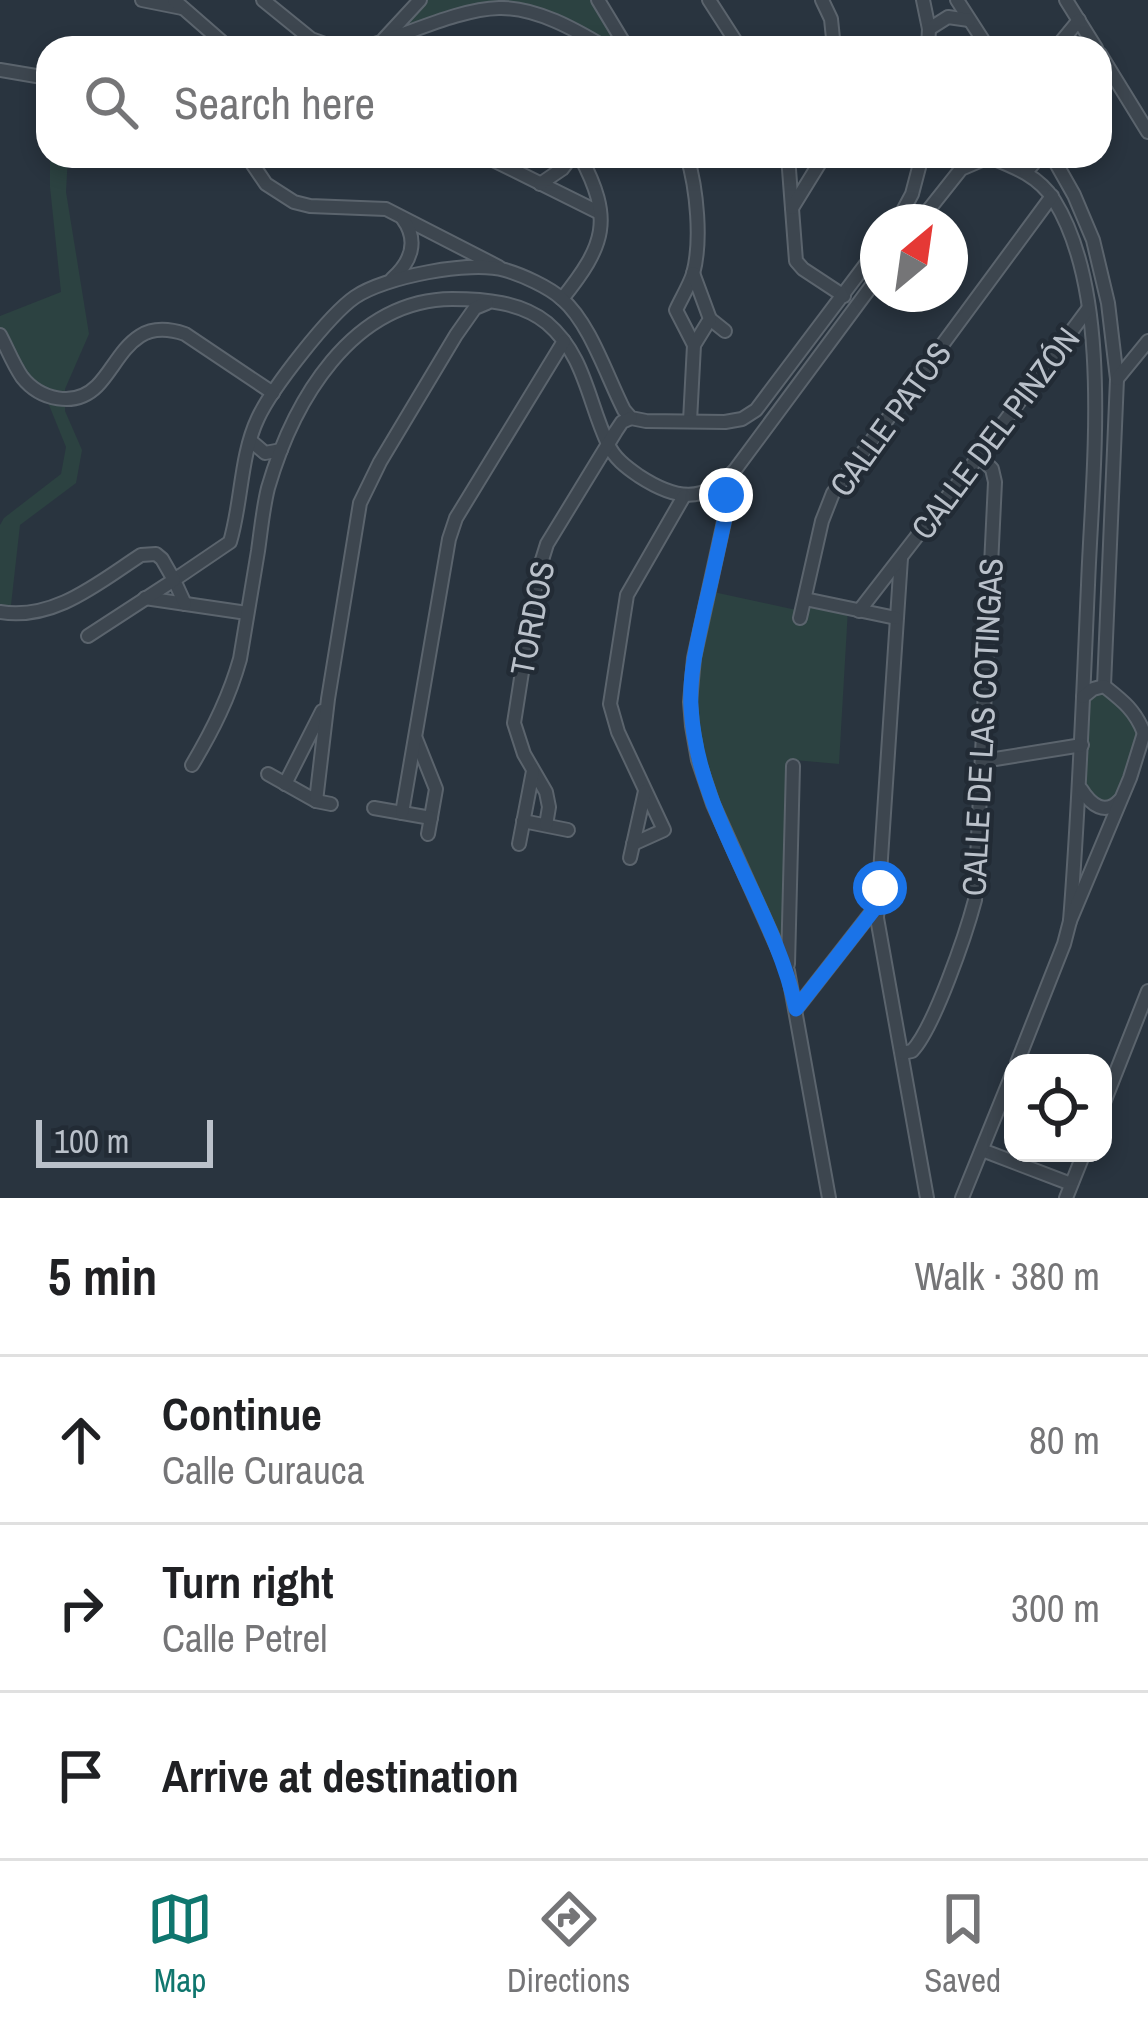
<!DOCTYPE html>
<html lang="en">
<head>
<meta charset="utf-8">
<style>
  body { margin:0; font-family:"Archivo Narrow",sans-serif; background:#f2f2f2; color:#202124 }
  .controls { position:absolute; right:36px; bottom:36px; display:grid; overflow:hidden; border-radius:24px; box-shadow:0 6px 18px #0003 }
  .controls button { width:108px; height:108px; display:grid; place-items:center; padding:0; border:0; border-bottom:3px solid #e0e0e0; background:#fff; color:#202124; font:60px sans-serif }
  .compass { position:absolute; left:860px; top:204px; width:108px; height:108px; border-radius:50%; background:#fff; box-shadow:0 6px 18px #0003; rotate:29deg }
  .scale { position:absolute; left:36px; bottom:30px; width:177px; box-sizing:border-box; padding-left:12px; border:6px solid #bac1ca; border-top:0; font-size:33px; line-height:42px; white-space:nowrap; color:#bac1ca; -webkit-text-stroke:9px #222b35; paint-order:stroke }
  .stop { position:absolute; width:36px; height:36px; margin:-27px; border:9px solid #1a73e8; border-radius:50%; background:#fff }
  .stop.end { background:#1a73e8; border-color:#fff; box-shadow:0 3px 12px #0008 }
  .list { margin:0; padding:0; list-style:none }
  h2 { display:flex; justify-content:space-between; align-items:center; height:156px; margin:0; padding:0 48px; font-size:51px }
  h2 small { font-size:39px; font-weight:400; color:#757577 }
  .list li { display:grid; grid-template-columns:78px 1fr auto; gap:36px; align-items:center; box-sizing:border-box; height:168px; padding:0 48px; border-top:3px solid #e0e0e0 }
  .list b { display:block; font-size:45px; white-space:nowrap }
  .list p { margin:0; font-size:39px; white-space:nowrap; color:#757577 }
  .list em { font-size:39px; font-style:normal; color:#757577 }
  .icon { flex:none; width:66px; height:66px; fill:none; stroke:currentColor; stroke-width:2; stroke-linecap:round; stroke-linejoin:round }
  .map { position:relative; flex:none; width:1148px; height:1198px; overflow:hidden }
  .search { position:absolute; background:#fff; box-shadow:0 6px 18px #0003; left:36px; right:36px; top:36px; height:132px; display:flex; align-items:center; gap:30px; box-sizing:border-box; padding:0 42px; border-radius:36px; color:#757577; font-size:45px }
  .sheet { height:660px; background:#fff }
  nav { display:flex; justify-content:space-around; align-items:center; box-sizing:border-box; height:168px; border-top:3px solid #e0e0e0; background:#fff; font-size:33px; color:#757577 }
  nav a { display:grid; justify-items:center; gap:6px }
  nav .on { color:#0f766e }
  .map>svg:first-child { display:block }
</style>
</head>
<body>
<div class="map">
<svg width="1148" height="1198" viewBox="0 0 1148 1198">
  <rect width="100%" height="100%" fill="#29343f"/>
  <!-- green -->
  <g fill="#2c4241">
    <polygon points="420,0 598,0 627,48 606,48 569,28 498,8 382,42"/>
    <polygon points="50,156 68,156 66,192 89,334 65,389 65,411 82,450 76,483 20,525 10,614 0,612 0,525 4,518 61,474 66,447 49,405 49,397 35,389 0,335 0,316 61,292 50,187"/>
    <polygon points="709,591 801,611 805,599 848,609 839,764 794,760 788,971 713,804 690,702"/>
    <polygon points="1104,686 1144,733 1130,778 1106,809 1080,788 1083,697"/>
  </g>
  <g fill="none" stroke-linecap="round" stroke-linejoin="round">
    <defs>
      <g id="minor">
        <polyline points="142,0 182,8"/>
        <polyline points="174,0 229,48"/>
        <polyline points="263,0 311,39 336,48"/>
        <polyline points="598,0 627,48"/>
        <polyline points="709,0 740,48"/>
        <polyline points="822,0 831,19 834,48"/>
        <polyline points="923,0 929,29 928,48"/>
        <polyline points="957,0 988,48"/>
        <polyline points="1066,0 1096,48"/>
        <polyline points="929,29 948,17 969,20"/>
        <polyline points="384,39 420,0"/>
        <path d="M361,48C403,37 457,9 499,8C536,7 576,30 606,48"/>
        <polyline points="1056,48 1079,20"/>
        <polyline points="1100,54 1148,132"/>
        <polyline points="0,70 48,78"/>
        <polyline points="247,156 266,184 294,202 310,206 386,209 499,267"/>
        <polyline points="485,156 600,213"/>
        <path d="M687,156C697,189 702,241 693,274C689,286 681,299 676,310L694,345"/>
        <polyline points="788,156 796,261 803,269 844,296"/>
        <path d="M987,156C1012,166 1038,175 1054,200C1114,296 1092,474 1088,585C1083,697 1079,809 1070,921"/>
        <polyline points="1052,156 1074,195 1093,240 1108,303 1117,379 1104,686"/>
        <polyline points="1026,172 1040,156"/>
        <polyline points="540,184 562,169 572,156"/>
        <polyline points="792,208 824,156"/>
        <polyline points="897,222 912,194 922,156"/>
        <polyline points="919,222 961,169 989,157"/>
        <path d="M392,279C411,262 419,241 403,219"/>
        <path d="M562,299C605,245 614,220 580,156"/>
        <polyline points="710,319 725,331"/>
        <path d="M0,335C7,348 13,364 22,377C40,400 75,408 97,386C112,371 121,348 140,336C154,327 170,329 185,334L273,393"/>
        <polyline points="1117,379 1148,341"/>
        <polyline points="690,421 694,345 710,319 693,273"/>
        <polyline points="251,441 265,453 281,450"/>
        <polyline points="720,486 726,495 727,508 694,658 690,702 692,726 698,760 713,804 788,971 829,1198"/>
        <polyline points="901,558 877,918 927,1198"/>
        <polyline points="145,598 247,613"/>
        <polyline points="805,599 896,618"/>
        <path d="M185,604L174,580L230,542C242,502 240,456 258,418C272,388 329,315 355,297C384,277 470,260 505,270C522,275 549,287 562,299C590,323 607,377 624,410L631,418L646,421L725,422L742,419L756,410L878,248"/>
        <polyline points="859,611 979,456 1088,309"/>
        <path d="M0,612C54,621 98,583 141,555L156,554L162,559L174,580L88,636"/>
        <polyline points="800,618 822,521 833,493 1052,196"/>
        <path d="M1083,697L1093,689L1104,686C1123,701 1135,710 1144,733"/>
        <polyline points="416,739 436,789 428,834"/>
        <polyline points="983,761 1082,745"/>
        <path d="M192,765C213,730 229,698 240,659C246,623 252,587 258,551C261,530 263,508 268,488C293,402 351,300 452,299C484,299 521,302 547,323C585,355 588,402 608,444C614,458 626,467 639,476C676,500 703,504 735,470L878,277"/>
        <polyline points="268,774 316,801 331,804"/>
        <polyline points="285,784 322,711"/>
        <path d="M1081,789C1091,805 1105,816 1120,800"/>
        <polyline points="316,801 328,699 360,503 380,462 456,335 475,308 487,303"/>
        <polyline points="374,808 431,818"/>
        <polyline points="402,813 449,539 456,518 564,341"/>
        <polyline points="523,821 568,830"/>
        <polyline points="546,825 549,807 546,792 524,754 514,723 537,576 547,544 616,431 622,422 631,418"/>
        <polyline points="519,844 533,771"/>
        <polyline points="633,844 664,830 618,732 610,704 627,595 684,496"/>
        <polyline points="630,858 645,791"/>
        <polyline points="788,964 793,766"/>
        <polyline points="796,1009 878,904"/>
        <path d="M902,1053L912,1051C934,1028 966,934 975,900L995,482L992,469L979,456"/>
        <polyline points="1017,1063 1064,944 1070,921 1130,778 1144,733"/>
        <polyline points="1103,1105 1148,991"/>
        <polyline points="982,1150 1071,1184"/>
        <polyline points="962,1198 1013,1072"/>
        <polyline points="1066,1198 1084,1153"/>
      </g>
    </defs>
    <!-- minor casing -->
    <use href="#minor" stroke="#5b646d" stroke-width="16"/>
    <!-- minor -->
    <use href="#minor" stroke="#3d464f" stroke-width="12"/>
  </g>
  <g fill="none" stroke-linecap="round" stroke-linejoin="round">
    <!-- route -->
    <path stroke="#1a73e8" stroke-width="15" d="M726,495L727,508C720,541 713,574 705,607C698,640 689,673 691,707C697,816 774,905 796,1009L879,903L880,888"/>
  </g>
  <g text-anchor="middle" stroke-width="9" stroke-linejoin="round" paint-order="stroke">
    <!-- street labels -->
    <g font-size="33" fill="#bac1ca" stroke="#222b35">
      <text transform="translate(890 419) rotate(-54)" y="12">CALLE PATOS</text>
      <text transform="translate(995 433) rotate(-53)" y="12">CALLE DEL PINZÓN</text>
      <text transform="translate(532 618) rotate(-79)" y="12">TORDOS</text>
      <text transform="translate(982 727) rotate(-87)" y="12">CALLE DE LAS COTINGAS</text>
    </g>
  </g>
</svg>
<div class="controls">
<button><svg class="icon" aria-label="locate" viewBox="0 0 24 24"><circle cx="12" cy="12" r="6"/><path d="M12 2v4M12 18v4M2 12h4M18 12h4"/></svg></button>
</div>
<svg class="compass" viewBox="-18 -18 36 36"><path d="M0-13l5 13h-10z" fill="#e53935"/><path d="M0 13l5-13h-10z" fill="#757577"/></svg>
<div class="scale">100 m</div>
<div class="stop" style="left:880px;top:888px"></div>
<div class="stop end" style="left:726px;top:495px"></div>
<div class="search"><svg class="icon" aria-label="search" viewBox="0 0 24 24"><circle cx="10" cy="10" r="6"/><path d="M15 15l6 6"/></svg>Search here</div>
</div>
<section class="sheet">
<h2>5 min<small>Walk · 380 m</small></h2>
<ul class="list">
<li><svg class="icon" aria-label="ahead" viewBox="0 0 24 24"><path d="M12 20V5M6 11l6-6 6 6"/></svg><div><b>Continue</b><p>Calle Curauca</p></div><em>80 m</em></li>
<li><svg class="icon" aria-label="right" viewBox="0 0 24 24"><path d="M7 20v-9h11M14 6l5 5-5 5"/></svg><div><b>Turn right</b><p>Calle Petrel</p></div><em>300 m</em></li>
<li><svg class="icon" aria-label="arrive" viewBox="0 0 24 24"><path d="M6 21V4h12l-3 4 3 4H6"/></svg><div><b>Arrive at destination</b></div></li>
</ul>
</section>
<nav>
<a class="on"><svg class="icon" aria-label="map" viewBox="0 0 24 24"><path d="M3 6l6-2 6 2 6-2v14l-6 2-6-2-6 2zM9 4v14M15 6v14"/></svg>Map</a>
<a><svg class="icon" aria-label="directions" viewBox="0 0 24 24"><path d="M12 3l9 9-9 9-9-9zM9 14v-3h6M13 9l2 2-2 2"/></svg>Directions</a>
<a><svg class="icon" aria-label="saved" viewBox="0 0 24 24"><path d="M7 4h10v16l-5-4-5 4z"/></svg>Saved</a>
</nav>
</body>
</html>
